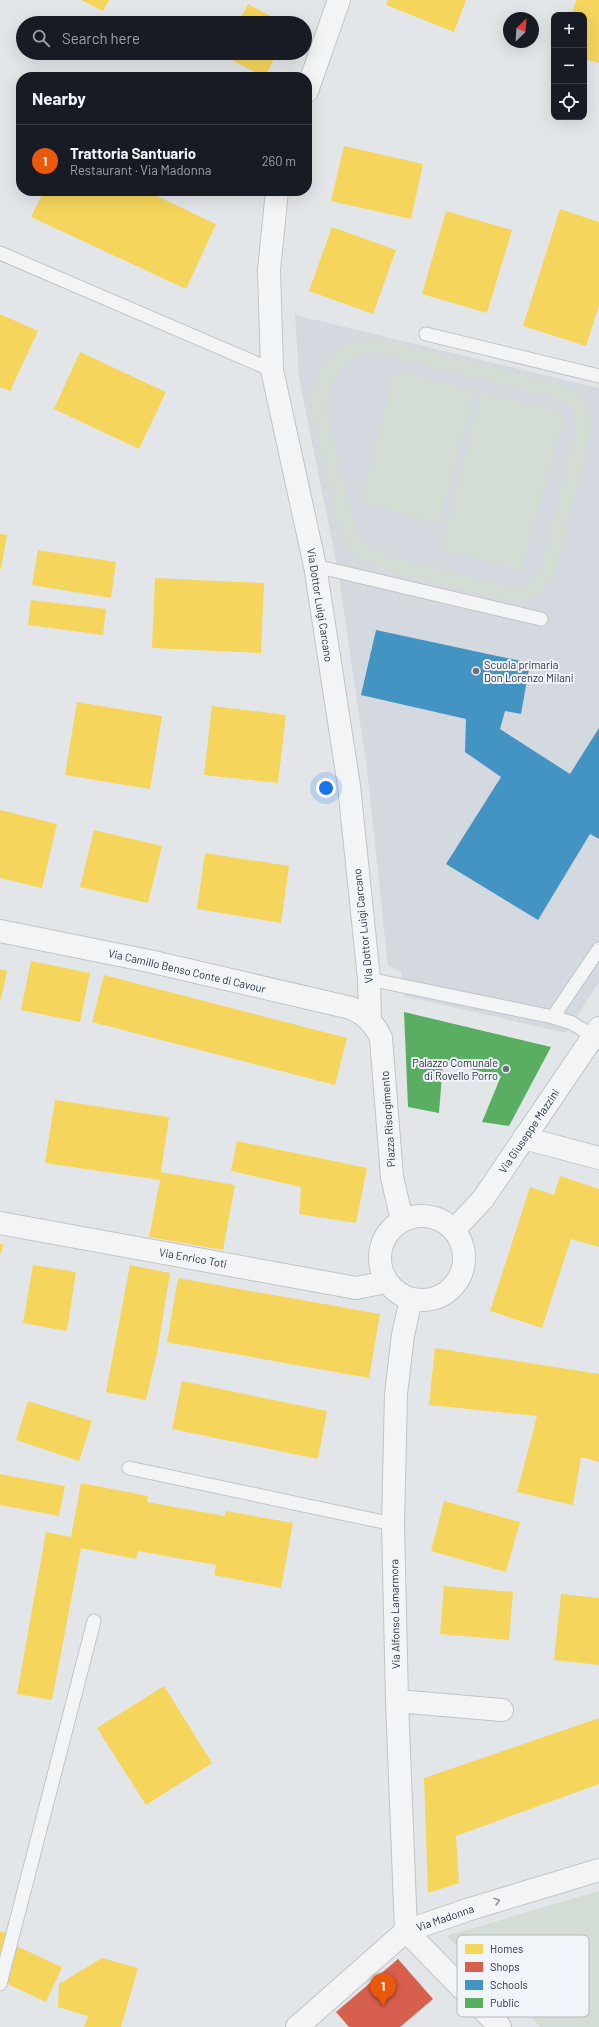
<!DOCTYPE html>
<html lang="en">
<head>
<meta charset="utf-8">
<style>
  body { margin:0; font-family:Barlow,sans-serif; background:#242831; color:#f1f3f6 }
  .controls { position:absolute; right:12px; top:12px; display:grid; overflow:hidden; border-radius:8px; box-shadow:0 4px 16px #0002 }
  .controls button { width:36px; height:36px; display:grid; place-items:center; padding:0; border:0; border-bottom:1px solid #363941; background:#171b24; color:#f1f3f6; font:20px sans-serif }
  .compass { position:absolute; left:503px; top:12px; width:36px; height:36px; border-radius:50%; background:#171b24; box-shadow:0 4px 16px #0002; rotate:25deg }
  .you { position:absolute; left:326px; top:788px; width:14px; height:14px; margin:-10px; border:3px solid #fff; border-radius:50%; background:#1a73e8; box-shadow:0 0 0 6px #1a73e833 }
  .badge { display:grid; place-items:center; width:26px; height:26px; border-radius:50%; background:#ea580c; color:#fff; font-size:13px; font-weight:700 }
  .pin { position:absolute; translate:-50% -33px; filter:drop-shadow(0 1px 2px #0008) }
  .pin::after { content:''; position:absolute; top:21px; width:14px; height:12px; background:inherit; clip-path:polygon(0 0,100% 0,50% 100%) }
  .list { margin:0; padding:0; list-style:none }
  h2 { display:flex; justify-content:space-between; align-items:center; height:52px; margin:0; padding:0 16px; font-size:17px }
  h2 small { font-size:13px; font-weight:400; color:#9ea1a6 }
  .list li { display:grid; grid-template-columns:26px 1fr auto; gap:12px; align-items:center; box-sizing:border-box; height:72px; padding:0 16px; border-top:1px solid #363941 }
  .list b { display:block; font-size:15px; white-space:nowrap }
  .list p { margin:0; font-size:13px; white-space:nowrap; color:#9ea1a6 }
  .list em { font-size:13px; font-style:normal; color:#9ea1a6 }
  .icon { flex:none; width:22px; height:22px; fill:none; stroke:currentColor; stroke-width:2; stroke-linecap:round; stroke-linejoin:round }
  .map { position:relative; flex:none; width:599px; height:2027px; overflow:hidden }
  .search { position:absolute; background:#171b24; box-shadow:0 4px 16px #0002; left:16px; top:16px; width:296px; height:44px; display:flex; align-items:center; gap:10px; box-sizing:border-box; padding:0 14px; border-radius:22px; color:#9ea1a6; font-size:15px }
  .panel { position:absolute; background:#171b24; box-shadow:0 4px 16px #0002; left:16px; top:72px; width:296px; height:124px; border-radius:16px }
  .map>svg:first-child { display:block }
</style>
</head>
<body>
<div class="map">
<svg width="599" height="2027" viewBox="0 0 599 2027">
  <rect width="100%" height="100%" fill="#e3e6e9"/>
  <!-- built -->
  <polygon fill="#d4d9e0" points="295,315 599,388 599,982 566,1033 404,996 401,972 388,966 367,770 338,571 299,378"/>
  <!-- green -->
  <g fill="#d4ddd3" fill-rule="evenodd">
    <path d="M375,338L569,387C585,398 591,409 591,428L555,571L538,596L515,602L387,572L360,559L342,536L312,412L313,392L320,371L331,358L343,345ZM374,352L562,400C573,407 577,414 577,426L542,565L529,584L515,588L392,558L369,548L355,529L326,411C328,379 340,356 374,352Z"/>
    <polygon points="395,371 474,391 439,523 361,502"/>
    <polygon points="482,392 564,413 522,571 441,549"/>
    <polygon points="599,1891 599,2027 541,2027 446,1936"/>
  </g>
  <!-- homes -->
  <g fill="#f6d55c">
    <polygon points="81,0 109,0 103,11"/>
    <polygon points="388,0 466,0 454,32 386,5"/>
    <polygon points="576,0 599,0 599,63 584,59 584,15 571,15"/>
    <polygon points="248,4 284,23 238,23"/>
    <polygon points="223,53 277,53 265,77 222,55"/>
    <polygon points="344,146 423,164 411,219 331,201"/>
    <polygon points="44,191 146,191 216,224 186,289 31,217"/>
    <polygon points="560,209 599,222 599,305 586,346 523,326"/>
    <polygon points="446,211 512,230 487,313 422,294"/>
    <polygon points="332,227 396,250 373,314 309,291"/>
    <polygon points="0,314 38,331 10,391 0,387"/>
    <polygon points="80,352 166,392 139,449 54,409"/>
    <polygon points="0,534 7,535 1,569 0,569"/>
    <polygon points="38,550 116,562 111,598 32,585"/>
    <polygon points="155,578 264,583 261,653 152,648"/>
    <polygon points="31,600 106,609 103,635 28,625"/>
    <polygon points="77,702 162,716 150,789 65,775"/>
    <polygon points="212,706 286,715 278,783 204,775"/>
    <polygon points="0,810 57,824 42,888 0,878"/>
    <polygon points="94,830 162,846 148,903 80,887"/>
    <polygon points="205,853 289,866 281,923 197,909"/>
    <polygon points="31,961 90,973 80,1022 21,1010"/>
    <polygon points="0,969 7,971 1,999 0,999"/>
    <polygon points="104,975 347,1038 335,1085 92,1022"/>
    <polygon points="55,1100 169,1117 161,1172 235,1185 223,1250 149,1237 160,1180 45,1163"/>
    <polygon points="237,1141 367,1168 356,1223 299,1214 301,1187 231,1171"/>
    <polygon points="560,1176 599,1189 599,1247 571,1239 542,1328 490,1311 530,1187 554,1195"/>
    <polygon points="0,1244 3,1244 1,1254 0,1254"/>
    <polygon points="33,1265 76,1272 67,1331 23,1323"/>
    <polygon points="130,1265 170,1273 157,1353 146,1400 106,1392"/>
    <polygon points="178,1278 380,1314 369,1378 167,1342"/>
    <polygon points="435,1348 599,1374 599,1462 581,1457 573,1505 517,1492 537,1416 429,1405"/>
    <polygon points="182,1381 327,1411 318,1459 172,1429"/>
    <polygon points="28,1401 92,1421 79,1461 16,1440"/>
    <polygon points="0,1474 65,1486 59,1516 0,1505"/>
    <polygon points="81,1483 148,1496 147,1502 225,1516 226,1511 293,1523 281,1588 214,1575 216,1565 138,1551 136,1559 81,1548 52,1700 17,1694 46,1532 71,1537"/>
    <polygon points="444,1501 520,1522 506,1572 431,1551"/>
    <polygon points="444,1586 513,1592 509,1640 440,1634"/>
    <polygon points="561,1594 599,1598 599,1665 554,1660"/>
    <polygon points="164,1686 212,1763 146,1805 97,1728"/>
    <polygon points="599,1718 599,1784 456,1836 459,1883 428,1893 424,1778"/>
    <polygon points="0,1931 8,1934 0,1962"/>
    <polygon points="16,1946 62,1967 46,2002 1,1981"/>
    <polygon points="102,1958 138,1968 121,2027 84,2027 88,2016 58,2007 59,1984"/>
  </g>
  <!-- shops -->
  <polygon fill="#d6604d" points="398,1959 433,1999 400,2027 349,2027 336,2012"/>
  <!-- schools -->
  <polygon fill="#4393c3" points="376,630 530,663 521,714 505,711 500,729 570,774 599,728 599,839 590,834 538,920 446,864 501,777 465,752 466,719 361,695"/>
  <!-- public -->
  <polygon fill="#5aae61" points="404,1012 551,1047 509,1126 482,1122 501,1076 443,1063 439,1113 408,1107"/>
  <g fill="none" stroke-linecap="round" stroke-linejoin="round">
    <defs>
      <g id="service">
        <polyline points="0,253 272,370"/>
        <polyline points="426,334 599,376"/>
        <polyline points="315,566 541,619"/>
        <polyline points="369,979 553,1017 572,1023 593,1036"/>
        <polyline points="553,1017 599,949"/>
        <polyline points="129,1468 393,1524"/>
        <polyline points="0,1984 94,1621"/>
      </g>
      <g id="minor">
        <polyline points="307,91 339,0"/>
        <polyline points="277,191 269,270 272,370 315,566 349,786 369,979 370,1021"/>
        <path d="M0,931L149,961L351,1008C366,1015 374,1023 381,1038L392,1177L402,1220"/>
        <polyline points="524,1138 599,1158"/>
        <circle cx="422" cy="1258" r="42"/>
        <polyline points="0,1223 356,1288 386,1282"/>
        <polyline points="454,1230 483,1199 599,1028"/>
        <polyline points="397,1701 502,1710"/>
        <polyline points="406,1931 397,1701 393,1524 396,1394 403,1335 411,1299"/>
        <polyline points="406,1931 500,2027"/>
        <polyline points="297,2027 406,1931 470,1909 599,1870"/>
      </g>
    </defs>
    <!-- service casing -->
    <use href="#service" stroke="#c1c4c7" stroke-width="15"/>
    <!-- minor casing -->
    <use href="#minor" stroke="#c1c4c7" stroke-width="24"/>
    <!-- service -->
    <use href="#service" stroke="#f3f4f6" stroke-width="13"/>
    <!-- minor -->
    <use href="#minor" stroke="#f3f4f6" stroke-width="22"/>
  </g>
  <!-- one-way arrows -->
  <defs><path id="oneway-chevron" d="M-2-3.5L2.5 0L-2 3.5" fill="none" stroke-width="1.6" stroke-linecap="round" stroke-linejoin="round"/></defs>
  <use stroke="#8d939e" href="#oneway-chevron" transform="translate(497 1901) rotate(-17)"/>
  <!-- markers -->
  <g fill="#69717e" stroke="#f1f4f8" stroke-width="1.5">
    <circle cx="476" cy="671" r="4"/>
    <circle cx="506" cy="1069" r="4"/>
  </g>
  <g text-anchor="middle" stroke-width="4" stroke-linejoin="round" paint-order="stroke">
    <!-- street labels -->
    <g font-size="11" fill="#273245" stroke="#f1f4f8">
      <text transform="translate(320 605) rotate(81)" y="4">Via Dottor Luigi Carcano</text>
      <text transform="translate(363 926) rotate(-96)" y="4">Via Dottor Luigi Carcano</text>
      <text transform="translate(187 971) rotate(13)" y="4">Via Camillo Benso Conte di Cavour</text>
      <text transform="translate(388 1119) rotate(-94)" y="4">Piazza Risorgimento</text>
      <text transform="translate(529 1131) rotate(-56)" y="4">Via Giuseppe Mazzini</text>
      <text transform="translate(193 1258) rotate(10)" y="4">Via Enrico Toti</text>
      <text transform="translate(395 1614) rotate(-91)" y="4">Via Alfonso Lamarmora</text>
      <text transform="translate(445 1918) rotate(-19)" y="4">Via Madonna</text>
    </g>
    <!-- poi labels -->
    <g font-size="11" fill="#273245" stroke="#f1f4f8" text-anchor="start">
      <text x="484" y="669">Scuola primaria<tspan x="484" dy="13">Don Lorenzo Milani</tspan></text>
      <text x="498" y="1067" text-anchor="end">Palazzo Comunale<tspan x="498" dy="13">di Rovello Porro</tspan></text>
    </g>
  </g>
  <!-- legend -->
  <rect x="457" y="1935" width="132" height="82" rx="6" fill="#f1f4f8" stroke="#b4bac2" stroke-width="1"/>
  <rect x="465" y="1944" width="18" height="10" fill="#f6d55c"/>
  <rect x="465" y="1962" width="18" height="10" fill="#d6604d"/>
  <rect x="465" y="1980" width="18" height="10" fill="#4393c3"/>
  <rect x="465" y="1998" width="18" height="10" fill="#5aae61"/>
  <g font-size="11" fill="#273245">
    <text x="490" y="1953">Homes</text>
    <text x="490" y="1971">Shops</text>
    <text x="490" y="1989">Schools</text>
    <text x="490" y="2007">Public</text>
  </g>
</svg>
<div class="controls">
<button>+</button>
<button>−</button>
<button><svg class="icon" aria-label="locate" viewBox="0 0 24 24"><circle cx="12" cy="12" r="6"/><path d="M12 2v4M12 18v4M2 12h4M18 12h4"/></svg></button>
</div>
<svg class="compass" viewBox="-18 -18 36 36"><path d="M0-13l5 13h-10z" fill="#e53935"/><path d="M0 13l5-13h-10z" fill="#9ea1a6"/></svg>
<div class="you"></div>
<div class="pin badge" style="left:383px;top:2006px">1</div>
<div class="search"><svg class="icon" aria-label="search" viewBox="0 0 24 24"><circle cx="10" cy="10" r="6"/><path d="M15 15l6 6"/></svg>Search here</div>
<section class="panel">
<h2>Nearby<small></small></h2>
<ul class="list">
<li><span class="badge">1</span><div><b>Trattoria Santuario</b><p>Restaurant · Via Madonna</p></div><em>260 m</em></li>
</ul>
</section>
</div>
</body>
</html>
